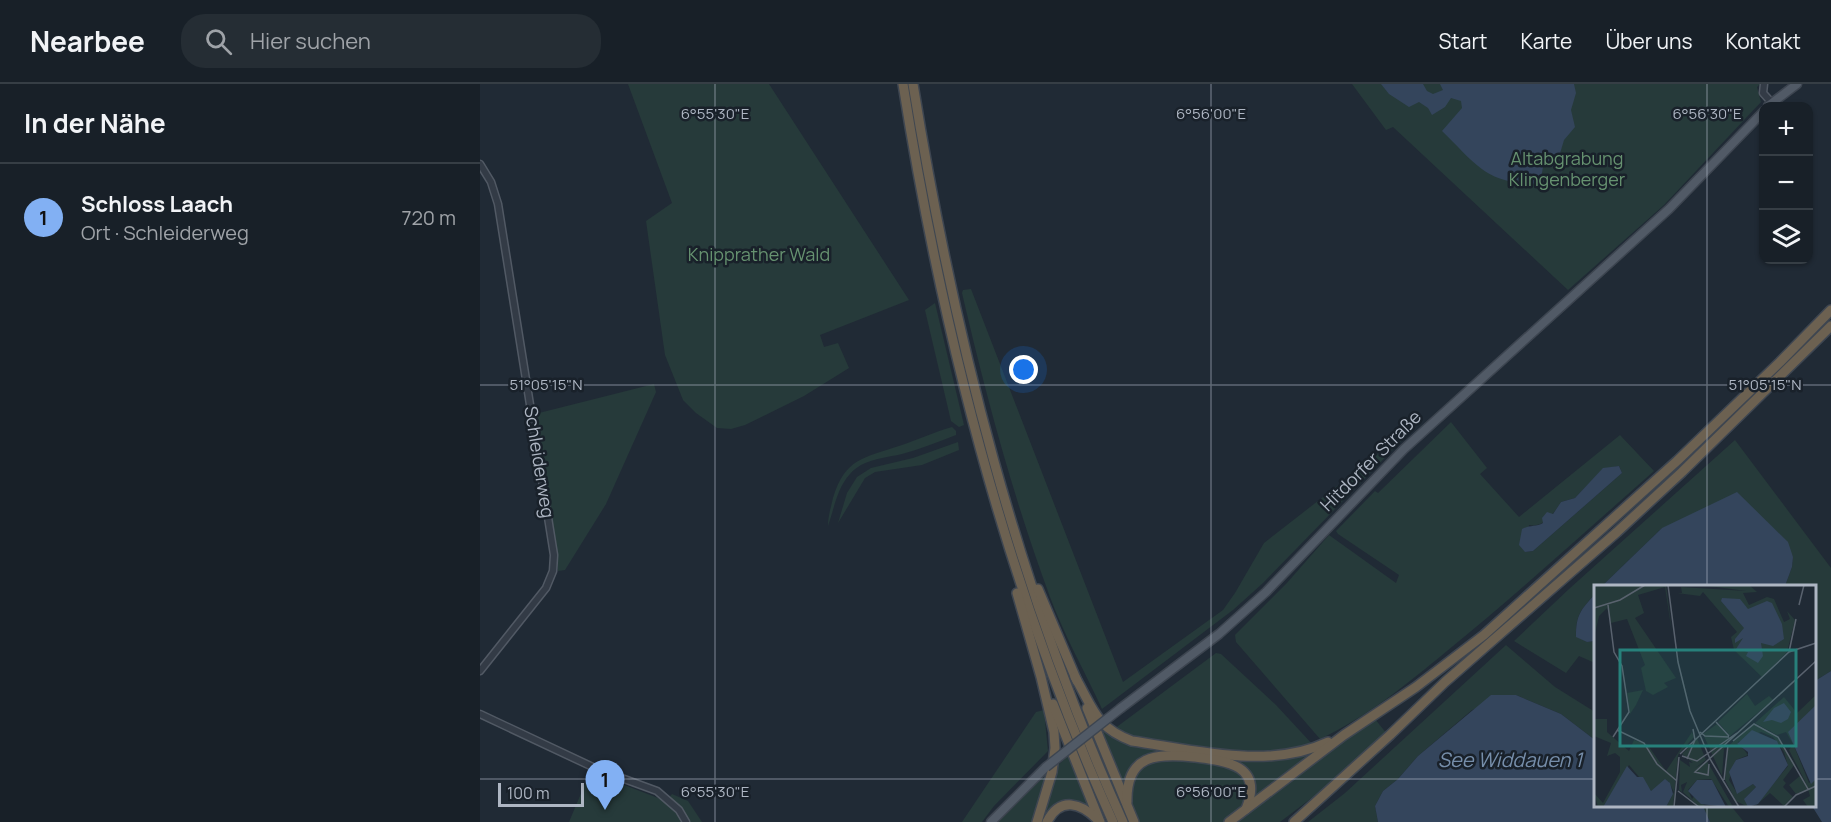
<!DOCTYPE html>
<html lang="de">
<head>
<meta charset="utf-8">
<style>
  body { margin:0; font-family:Manrope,sans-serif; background:#252d34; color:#f1f3f6 }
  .controls { position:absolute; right:18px; top:18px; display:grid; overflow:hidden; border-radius:12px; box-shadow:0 2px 4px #0004 }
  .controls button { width:54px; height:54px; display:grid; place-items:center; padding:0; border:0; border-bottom:2px solid #363e45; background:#182028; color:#f1f3f6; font:30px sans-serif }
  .scale { position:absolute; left:18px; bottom:15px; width:86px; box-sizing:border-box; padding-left:6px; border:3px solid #aeb6c3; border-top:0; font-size:16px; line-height:21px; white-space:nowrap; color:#aeb6c3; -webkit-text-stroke:4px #19212a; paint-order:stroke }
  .you { position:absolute; left:544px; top:286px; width:21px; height:21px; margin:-15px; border:4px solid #fff; border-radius:50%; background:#1a73e8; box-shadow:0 0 0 9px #1a73e833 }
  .badge { display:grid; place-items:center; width:39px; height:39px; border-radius:50%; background:#82b0f3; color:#111; font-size:20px; font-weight:700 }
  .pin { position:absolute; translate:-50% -50px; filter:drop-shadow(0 2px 3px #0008) }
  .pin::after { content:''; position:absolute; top:32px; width:21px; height:18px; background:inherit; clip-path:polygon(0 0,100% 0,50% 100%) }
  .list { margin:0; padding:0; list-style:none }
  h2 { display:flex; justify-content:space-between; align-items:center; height:78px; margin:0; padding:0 24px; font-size:26px }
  h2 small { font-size:20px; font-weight:400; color:#9fa3a8 }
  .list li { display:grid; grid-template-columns:39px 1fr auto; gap:18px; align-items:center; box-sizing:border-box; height:108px; padding:0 24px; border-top:2px solid #363e45 }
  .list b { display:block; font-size:22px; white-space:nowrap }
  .list p { margin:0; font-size:20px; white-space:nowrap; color:#9fa3a8 }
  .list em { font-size:20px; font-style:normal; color:#9fa3a8 }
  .icon { flex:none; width:33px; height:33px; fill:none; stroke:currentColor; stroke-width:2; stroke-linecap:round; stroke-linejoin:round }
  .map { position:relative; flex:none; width:1351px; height:738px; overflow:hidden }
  header { display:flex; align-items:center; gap:36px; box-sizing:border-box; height:84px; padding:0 30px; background:#182028; border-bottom:2px solid #363e45 }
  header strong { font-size:28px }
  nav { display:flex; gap:33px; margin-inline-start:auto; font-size:21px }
  .search { width:420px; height:54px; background:#252d34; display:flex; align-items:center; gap:15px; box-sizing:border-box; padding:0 21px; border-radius:24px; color:#9fa3a8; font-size:22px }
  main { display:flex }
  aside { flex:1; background:#182028 }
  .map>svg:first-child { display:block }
</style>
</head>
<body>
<header>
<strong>Nearbee</strong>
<div class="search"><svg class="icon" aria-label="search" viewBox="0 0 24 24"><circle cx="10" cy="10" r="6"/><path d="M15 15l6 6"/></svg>Hier suchen</div>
<nav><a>Start</a><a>Karte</a><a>Über uns</a><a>Kontakt</a></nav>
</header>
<main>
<aside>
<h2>In der Nähe<small></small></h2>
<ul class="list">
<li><span class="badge">1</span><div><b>Schloss Laach</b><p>Ort · Schleiderweg</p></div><em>720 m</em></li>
</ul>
</aside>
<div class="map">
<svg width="1351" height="738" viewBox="0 0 1351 738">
  <rect width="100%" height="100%" fill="#202a35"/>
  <!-- green -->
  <g fill="#263a3a" fill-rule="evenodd">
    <polygon points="148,0 289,0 429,216 340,251 344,263 358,259 369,284 324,312 265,341 251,345 237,344 216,329 203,316 185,271 166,137 192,119"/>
    <polygon points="872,0 1280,0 1277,3 1281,18 1184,121 1088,206 913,43 906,46"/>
    <path d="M491,205L643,598L743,526L755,509L784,459L925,349L927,351L783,499L753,526L622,625C605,588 584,551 570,513C533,413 506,312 482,209L483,206Z"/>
    <polygon points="455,219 484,341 479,343 471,337 445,226"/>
    <polygon points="174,300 176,308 126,420 85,486 78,487 77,466 55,330"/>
    <path d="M971,338L1007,384L1000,390L1039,433L1140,351L1174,387C1106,447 1038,509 967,567C927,600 887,633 840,655L756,558L755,551L806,500L849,451L916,499L919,491L858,450L856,447L895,407L898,409ZM1139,382L1142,389L1053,467L1045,468L1049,441C1064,444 1074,429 1081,418L1095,414L1123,385Z"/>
    <path d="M472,343L476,347V351C458,358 440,365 422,370C404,374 383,375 370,390C357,404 354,425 348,442C348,432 351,423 353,414C365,374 384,374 419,362C437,356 454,348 472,343Z"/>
    <path d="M1255,356L1351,484V587L1335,597L1334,502H1305L1312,483L1313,472L1182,444L1122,502H1116L1115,510C1101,526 1096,530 1096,552L1107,558L1115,557V579L1099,572L1086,589L1034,557L1089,505Z"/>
    <polygon points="478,358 479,366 442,381 395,388 385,394 358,439 367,409 377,393 391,384 433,374"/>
    <polygon points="1026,561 1075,603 1115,628 1115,656 1081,630 1036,611 992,626 938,672 918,695 903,707 895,722 898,738 828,738 865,709"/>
    <polygon points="736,569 741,570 796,621 834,662 774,670 668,658 653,654 634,645"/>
    <polygon points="564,626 568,667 514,722 502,738 482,738 556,628"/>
    <polygon points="895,635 907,650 833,713 800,738 756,738 862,657"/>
    <polygon points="623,645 636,654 795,675 816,673 837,666 772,716 759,681 671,671 645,706 619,648"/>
    <polygon points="588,672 610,725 594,719 564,738 560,738 576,683"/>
    <path d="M691,674L746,680L764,691L769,711L761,725L744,738H659C651,719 643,691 667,679C673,675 684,675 691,674Z"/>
    <polygon points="571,687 555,738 518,738 544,711"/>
    <polygon points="110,688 186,717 192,710 208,717 222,738 89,738"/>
    <polygon points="1223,722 1251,722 1264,738 1230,738"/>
  </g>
  <!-- water -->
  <g fill="#34455c">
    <path d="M901,0H943L947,7L953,10L963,6L960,0H1094L1096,9L1091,26L1095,43L1084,56L1076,83H1063L1060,100C1006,100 998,82 962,47L982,24L981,17L971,14L965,23L952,31L948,24L939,18L929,23L909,10Z"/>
    <path d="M1139,382L1142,389L1053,467L1045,468L1039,461L1042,445C1049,441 1056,443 1063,439L1062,434L1067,428L1073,430L1081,418L1095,414L1123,384Z"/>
    <polygon points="1257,408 1308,458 1313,473 1312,483 1305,502 1122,502 1182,444"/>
    <path d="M1115,510V557L1107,558L1096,553C1096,530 1101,526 1115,510Z"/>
    <polygon points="1351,587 1351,738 1342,738 1332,722 1334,722 1335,597"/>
    <polygon points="1011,611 1036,611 1081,630 1115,656 1116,722 1223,722 1230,738 898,738 895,722 903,707 918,695 938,672"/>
  </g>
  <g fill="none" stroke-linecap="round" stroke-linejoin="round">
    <defs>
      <g id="minor">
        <polyline points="1284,0 1283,9 1292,19"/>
        <polyline points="0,80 11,98 18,120 74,471 73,487 66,504 0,587"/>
        <polyline points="0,630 117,685 177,707 199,726 206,738"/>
      </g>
      <g id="major">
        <polyline points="1288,22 1317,0"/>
        <polyline points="641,624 739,550 786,508 924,365 1189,125 1284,27"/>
        <polyline points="511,738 566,683"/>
      </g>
      <g id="highway">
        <path d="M423,0C463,253 527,504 633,738"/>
        <path d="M433,0C474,254 537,503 643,738"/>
        <polyline points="558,505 597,597"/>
        <polyline points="537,509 561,593 574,648 575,664 572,688 557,738"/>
        <path d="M595,593C613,624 616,644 652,657C714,666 789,686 848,658"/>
        <polyline points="573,620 620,738"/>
        <polyline points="607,624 654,738"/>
        <path d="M647,718C646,671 675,669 714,673C747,677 784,681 766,725"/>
        <path d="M567,738C580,712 601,719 618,736"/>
        <polyline points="749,738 864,651 936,603 1004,551 1197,377 1300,278 1351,226"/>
        <polyline points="814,738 910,651 965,598 1137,448 1202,388 1351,242"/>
      </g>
    </defs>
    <!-- minor casing -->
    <use href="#minor" stroke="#515964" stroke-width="9"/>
    <!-- major casing -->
    <use href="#major" stroke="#3d4550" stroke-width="11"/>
    <!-- highway casing -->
    <use href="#highway" stroke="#3e4651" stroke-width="12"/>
    <!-- minor -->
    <use href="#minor" stroke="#333b46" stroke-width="6"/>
    <!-- major -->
    <use href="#major" stroke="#515a66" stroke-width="8"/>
    <!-- highway -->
    <use href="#highway" stroke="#6c6151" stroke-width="9"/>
    <defs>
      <polyline id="major-bridge" points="566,683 641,624"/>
    </defs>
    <!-- major-bridge casing -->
    <use href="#major-bridge" stroke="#3d4550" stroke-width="11" stroke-linecap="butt"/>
    <!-- major-bridge -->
    <use href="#major-bridge" stroke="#515a66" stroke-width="8"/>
  </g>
  <!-- ticks -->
  <path fill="none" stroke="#aeb6c3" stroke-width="1.5" stroke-opacity="0.45" d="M235,0V738M731,0V738M1227,0V502M0,301H1351M0,695H1116M1334,695H1351M1227,722V738"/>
  <g text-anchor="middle" stroke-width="5" stroke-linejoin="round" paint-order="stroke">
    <!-- park labels -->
    <g font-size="18" fill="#669270" stroke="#19212a">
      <text x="1087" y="81">Altabgrabung<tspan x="1087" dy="21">Klingenberger</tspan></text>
      <text x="279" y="177">Knipprather Wald</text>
    </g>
    <!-- street labels -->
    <g font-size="18" fill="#aeb6c3" stroke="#19212a">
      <text transform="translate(891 377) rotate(-45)" y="6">Hitdorfer Straße</text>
      <text transform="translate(59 378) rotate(81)" y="6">Schleiderweg</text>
    </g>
    <!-- water labels -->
    <g font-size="20" font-style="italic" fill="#768eaa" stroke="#19212a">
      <text x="1030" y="683">See Widdauen 1</text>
    </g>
  </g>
  <!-- overview -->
  <g transform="translate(1114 501)">
    <rect width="222" height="222" fill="#202a35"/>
    <path d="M0,0H72L78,48L71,2L44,10L50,28L41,33L82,93L70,98L74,102L59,110L52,106L47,83L51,80L33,34L17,38L13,23L5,31L0,53ZM108,0H155L163,7L149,8L155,20L173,12L180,14L190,37L196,34L193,26L201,35L193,67L168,92L140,65L137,52L143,47L109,7L106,11L83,8H88L87,2L152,6ZM49,105L42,120L36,129L33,108ZM153,109L161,121L175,111L179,115L136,151L124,137ZM222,110V121L196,151L215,198L222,194V222H214L209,215L216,211L214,204L202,209L195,200L207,190L213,200L195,165L199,159L192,147L183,150L161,138L190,112L203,128ZM0,134H13V147L35,166L40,155L53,159L72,186L98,147L100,152L84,170L79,222H72L80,207L74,196L57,206L35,180L9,222H4L0,208L9,218L26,187V172L21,168L13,171L17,158L0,151ZM160,138L184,152L201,179L189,195L192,198L189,202L199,212L190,221L176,208L160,222L194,181L190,167L179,152L167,147L144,157L154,170L142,175L135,195L143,208L159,199L162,202L151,213L154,222L142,216L131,195L133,162ZM123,139L136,153L130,164L128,191L109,149ZM103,153L112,175L101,183L113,176L139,222H135L117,194L103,195L94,205L98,214L101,210L112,222H105L89,207L93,197L87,200L88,207L85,205L86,175L96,182L95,177L99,178L88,169Z" fill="#263a3a"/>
    <path d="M128,13L146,14L154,24L173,16L178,18L188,39L190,54L179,61L167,58L169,71L164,78L152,71L154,67L142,64L149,53L141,58V54L150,43L127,16ZM190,118L197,127L194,134L187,138L178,135L169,137L180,123ZM222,120V194L217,199L194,147ZM158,145L183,156L194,180L164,219L154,222L150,214L162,202L159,199L143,209L135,187L142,175L154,171V167L143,159ZM33,181L43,192H49L57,206L71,194L76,198L79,209L72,222H9ZM103,195H118L132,222L107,219L94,206Z" fill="#34455c"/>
    <path fill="none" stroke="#59626e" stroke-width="1.5" d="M74,0L84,77L96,126L116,174L145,222M222,6V26M14,20L20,67L28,81L35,127L19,152M205,20L210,0M0,23L26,15L51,0M195,67L202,34M122,137L135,151M23,145L50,158L63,179L83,196M106,147L111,151L135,152M139,156L160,139L184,152L214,204M86,169L195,67L222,58M88,171L103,176L143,148M93,174L101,155L99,144M115,179L114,190L101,187L222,76M130,195L134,160M84,206L105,222M80,222L85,172M190,222L202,210L222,201"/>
    <path fill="#27807b" fill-opacity="0.15" stroke="#27807b" stroke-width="3" d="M26,65H202V161H26Z"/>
    <rect width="222" height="222" fill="none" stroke="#aeb6c3" stroke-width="3"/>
  </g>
  <g font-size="15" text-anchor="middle" fill="#aeb6c3" stroke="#19212a" stroke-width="5" stroke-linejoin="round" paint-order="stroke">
    <text x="235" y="35">6°55'30"E</text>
    <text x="731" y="35">6°56'00"E</text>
    <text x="1227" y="35">6°56'30"E</text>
    <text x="66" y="306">51°05'15"N</text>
    <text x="1285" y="306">51°05'15"N</text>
    <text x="235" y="713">6°55'30"E</text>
    <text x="731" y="713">6°56'00"E</text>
  </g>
</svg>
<div class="controls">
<button>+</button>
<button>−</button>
<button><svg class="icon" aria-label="layers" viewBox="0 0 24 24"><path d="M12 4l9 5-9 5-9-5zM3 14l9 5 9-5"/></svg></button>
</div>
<div class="scale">100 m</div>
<div class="you"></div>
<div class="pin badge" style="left:125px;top:726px">1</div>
</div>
</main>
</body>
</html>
